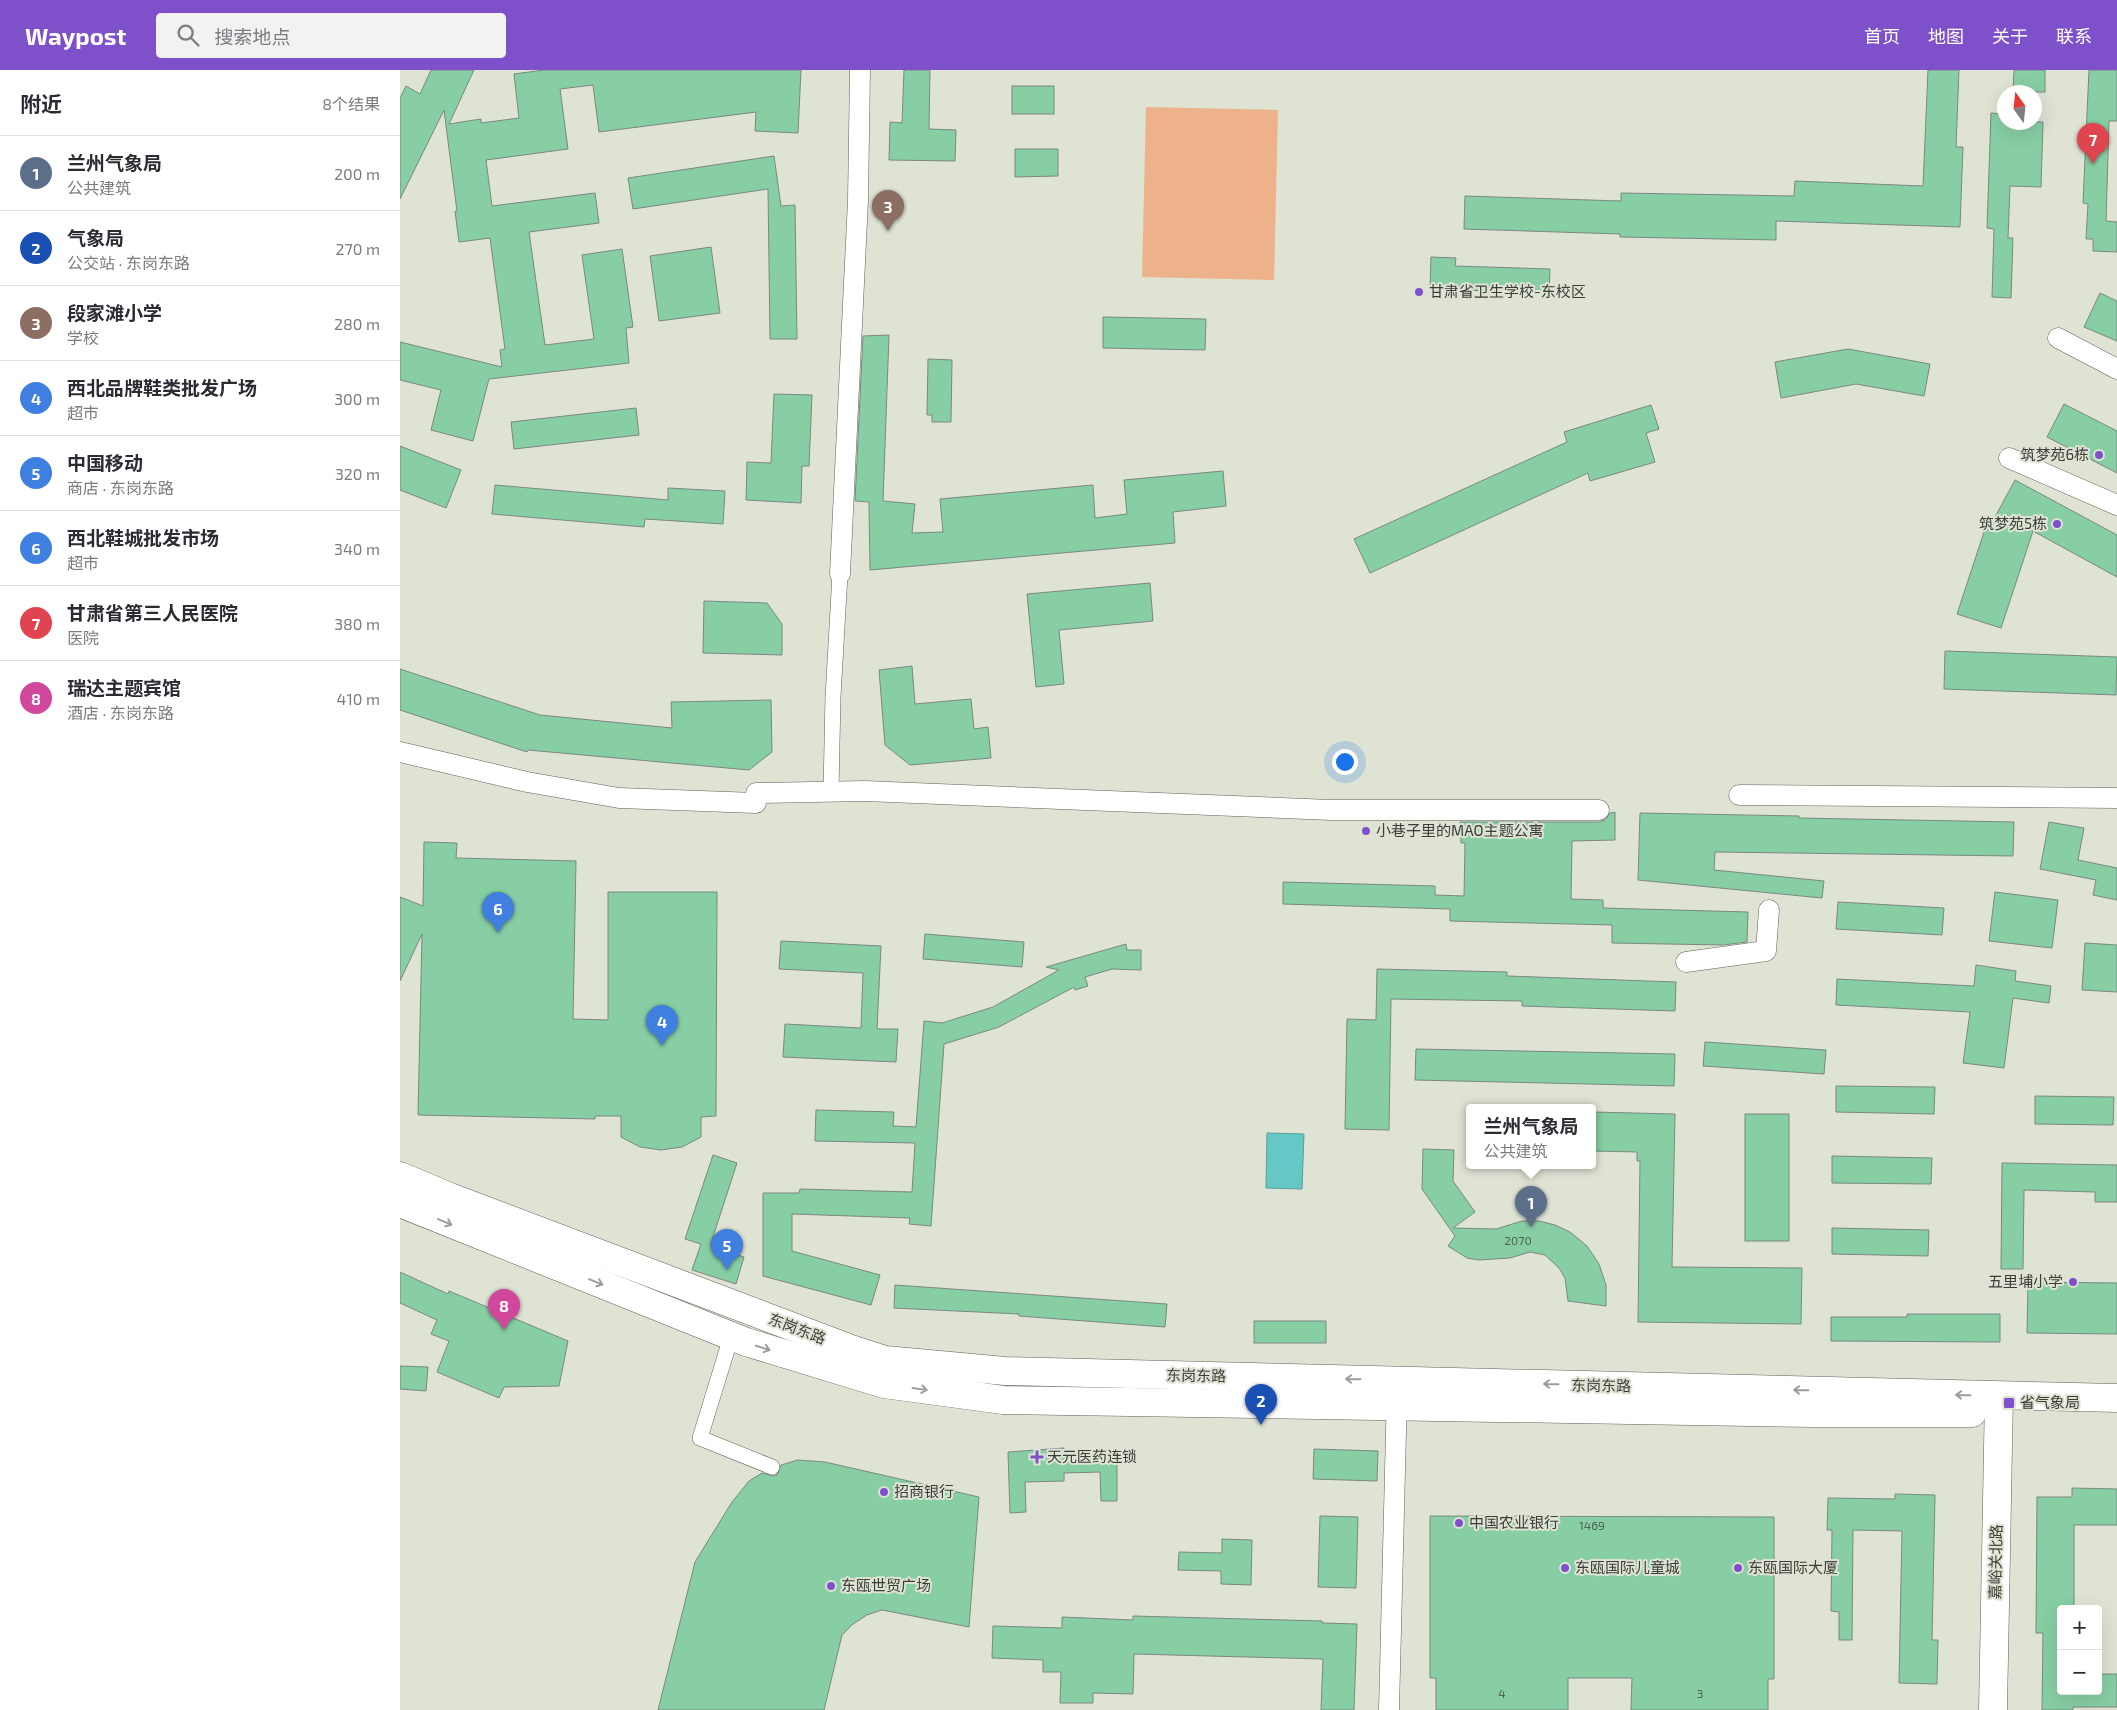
<!DOCTYPE html>
<html lang="zh">
<head>
<meta charset="utf-8">
<style>
  body { margin:0; font-family:"Exo 2","Noto Sans SC",sans-serif; background:#f2f2f3; color:#2b2b33 }
  .controls { position:absolute; right:15px; bottom:15px; display:grid; overflow:hidden; border-radius:5px; box-shadow:0 5px 20px #0002 }
  .controls button { width:45px; height:45px; display:grid; place-items:center; padding:0; border:0; border-bottom:1px solid #e1e1e2; background:#fff; color:#2b2b33; font:25px sans-serif }
  .compass { position:absolute; left:1597px; top:15px; width:45px; height:45px; border-radius:50%; background:#fff; box-shadow:0 5px 20px #0002; rotate:345deg }
  .you { position:absolute; left:944px; top:691px; width:18px; height:18px; margin:-12px; border:4px solid #fff; border-radius:50%; background:#1a73e8; box-shadow:0 0 0 8px #1a73e833 }
  .badge { display:grid; place-items:center; width:32px; height:32px; border-radius:50%; background:#7e51ca; color:#fff; font-size:16px; font-weight:700 }
  .pin { position:absolute; translate:-50% -41px; filter:drop-shadow(0 1px 2px #0008) }
  .pin::after { content:''; position:absolute; top:26px; width:18px; height:15px; background:inherit; clip-path:polygon(0 0,100% 0,50% 100%) }
  .popup { position:absolute; left:1066px; top:1034px; width:130px; height:65px; box-sizing:border-box; display:grid; place-content:center; border-radius:5px; background:#fff; filter:drop-shadow(0 1px 4px #0005); font-size:16px; white-space:nowrap; color:#7c7c81 }
  .popup b { font-size:19px; color:#2b2b33 }
  .popup::after { content:''; position:absolute; left:50%; top:100%; margin-left:-10px; border:10px solid transparent; border-top-color:#fff }
  .list { margin:0; padding:0; list-style:none }
  h2 { display:flex; justify-content:space-between; align-items:center; height:65px; margin:0; padding:0 20px; font-size:21px }
  h2 small { font-size:16px; font-weight:400; color:#7c7c81 }
  .list li { display:grid; grid-template-columns:32px 1fr auto; gap:15px; align-items:center; box-sizing:border-box; height:75px; padding:0 20px; border-top:1px solid #e1e1e2 }
  .list b { display:block; font-size:19px; white-space:nowrap }
  .list p { margin:0; font-size:16px; white-space:nowrap; color:#7c7c81 }
  .list em { font-size:16px; font-style:normal; color:#7c7c81 }
  .icon { flex:none; width:28px; height:28px; fill:none; stroke:currentColor; stroke-width:2; stroke-linecap:round; stroke-linejoin:round }
  .map { position:relative; flex:none; width:1717px; height:1640px; overflow:hidden }
  header { display:flex; align-items:center; gap:30px; box-sizing:border-box; height:70px; padding:0 25px; background:#7e51ca; color:#fff }
  header strong { font-size:24px }
  nav { display:flex; gap:28px; margin-inline-start:auto; font-size:18px }
  .search { width:350px; height:45px; background:#f2f2f3; display:flex; align-items:center; gap:12px; box-sizing:border-box; padding:0 18px; border-radius:5px; color:#7c7c81; font-size:19px }
  main { display:flex }
  aside { flex:1; background:#fff }
  .map>svg:first-child { display:block }
</style>
</head>
<body>
<header>
<strong>Waypost</strong>
<div class="search"><svg class="icon" aria-label="search" viewBox="0 0 24 24"><circle cx="10" cy="10" r="6"/><path d="M15 15l6 6"/></svg>搜索地点</div>
<nav><a>首页</a><a>地图</a><a>关于</a><a>联系</a></nav>
</header>
<main>
<aside>
<h2>附近<small>8个结果</small></h2>
<ul class="list">
<li><span class="badge" style="background:#5c6f8a">1</span><div><b>兰州气象局</b><p>公共建筑</p></div><em>200 m</em></li>
<li><span class="badge" style="background:#1a4fb4">2</span><div><b>气象局</b><p>公交站 · 东岗东路</p></div><em>270 m</em></li>
<li><span class="badge" style="background:#8d6e63">3</span><div><b>段家滩小学</b><p>学校</p></div><em>280 m</em></li>
<li><span class="badge" style="background:#3f7fe0">4</span><div><b>西北品牌鞋类批发广场</b><p>超市</p></div><em>300 m</em></li>
<li><span class="badge" style="background:#3f7fe0">5</span><div><b>中国移动</b><p>商店 · 东岗东路</p></div><em>320 m</em></li>
<li><span class="badge" style="background:#3f7fe0">6</span><div><b>西北鞋城批发市场</b><p>超市</p></div><em>340 m</em></li>
<li><span class="badge" style="background:#e0444e">7</span><div><b>甘肃省第三人民医院</b><p>医院</p></div><em>380 m</em></li>
<li><span class="badge" style="background:#d1479c">8</span><div><b>瑞达主题宾馆</b><p>酒店 · 东岗东路</p></div><em>410 m</em></li>
</ul>
</aside>
<div class="map">
<svg width="1717" height="1640" viewBox="0 0 1717 1640">
  <rect width="100%" height="100%" fill="#dee3d4"/>
  <!-- green -->
  <polygon fill="#eeb28b" points="746,37 878,40 874,210 742,207"/>
  <!-- water -->
  <polygon fill="#66c8c5" stroke="#599e9a" points="867,1063 904,1064 902,1119 866,1118"/>
  <!-- building -->
  <g fill="#87cea4" stroke="#7b8880">
    <polygon points="31,0 74,0 49,54 81,49 81,53 119,48 114,4 144,0 401,0 398,63 355,61 356,42 199,62 193,15 160,19 168,79 86,90 92,136 195,123 199,153 129,162 145,275 194,269 182,185 222,179 233,257 226,258 229,293 89,309 73,371 31,360 41,320 0,310 0,272 102,297 100,280 105,279 90,168 59,172 55,141 57,141 44,40 0,129 0,28 6,16 20,24"/>
    <polygon points="504,0 530,0 529,59 556,60 555,91 489,90 490,52 502,53"/>
    <polygon points="1528,0 1559,0 1556,77 1563,77 1560,157 1376,151 1376,170 1220,167 1220,164 1064,159 1065,126 1221,131 1221,123 1394,126 1395,111 1523,116"/>
    <polygon points="1614,0 1645,0 1645,22 1613,22"/>
    <polygon points="1689,0 1717,0 1717,51 1709,51 1706,151 1717,152 1717,182 1693,181 1693,169 1686,169 1688,134 1683,133"/>
    <rect x="612" y="16" width="42" height="28"/>
    <polygon points="1591,43 1604,44 1604,52 1643,52 1641,117 1610,116 1608,168 1613,168 1611,228 1592,227 1594,159 1587,158"/>
    <polygon points="615,79 658,79 658,106 615,107"/>
    <polygon points="374,86 381,136 395,135 397,269 370,269 368,119 233,139 228,108"/>
    <polygon points="311,177 320,243 259,251 250,186"/>
    <polygon points="1031,187 1056,188 1055,196 1150,199 1149,223 1030,219"/>
    <polygon points="1700,223 1717,231 1717,271 1684,257"/>
    <polygon points="703,247 806,249 805,280 703,278"/>
    <polygon points="489,265 483,431 515,434 512,463 543,462 540,429 693,415 695,448 727,444 724,410 823,401 826,436 773,442 775,473 470,500 469,432 455,431 463,266"/>
    <polygon points="1448,279 1530,294 1524,326 1456,314 1381,328 1375,292"/>
    <polygon points="528,289 552,290 551,352 532,352 532,345 527,345"/>
    <polygon points="374,324 412,325 409,396 402,396 401,433 346,430 347,392 371,393"/>
    <polygon points="1664,334 1717,361 1717,403 1647,367"/>
    <polygon points="1251,335 1259,359 1246,363 1255,392 1190,411 1188,403 970,503 954,469 1167,372 1164,362"/>
    <polygon points="236,338 239,365 114,379 111,352"/>
    <polygon points="0,376 61,400 46,438 0,420"/>
    <polygon points="1615,410 1717,465 1717,507 1633,461 1601,558 1557,544 1585,459 1588,460"/>
    <polygon points="95,415 268,430 268,418 325,421 323,454 245,449 244,457 92,444"/>
    <polygon points="750,513 753,551 659,560 664,614 636,617 627,524"/>
    <polygon points="304,531 367,533 382,554 382,585 303,583"/>
    <polygon points="1545,581 1717,587 1716,625 1544,619"/>
    <polygon points="512,596 515,634 571,629 574,659 588,657 591,688 510,695 485,675 479,600"/>
    <polygon points="0,599 140,645 272,658 271,632 371,630 372,682 349,700 128,680 127,682 0,640"/>
    <polygon points="1215,742 1215,770 1172,771 1171,829 1203,830 1203,838 1348,842 1347,872 1323,875 1212,873 1212,855 1050,851 1050,839 883,834 883,812 1035,816 1035,825 1064,826 1065,773 1061,773 1060,752 1199,752 1205,750 1210,743"/>
    <polygon points="1240,743 1399,746 1399,748 1614,752 1613,786 1315,782 1314,800 1424,811 1422,828 1238,810"/>
    <polygon points="1649,752 1684,758 1678,790 1717,798 1717,830 1693,825 1696,810 1640,799"/>
    <polygon points="24,772 57,773 56,788 176,791 173,949 208,950 208,822 317,822 316,1046 301,1047 301,1067 282,1077 261,1080 240,1077 221,1067 221,1046 195,1046 195,1049 18,1045 22,864 0,911 0,827 23,836"/>
    <polygon points="1595,822 1658,830 1652,878 1589,871"/>
    <polygon points="1438,832 1544,838 1542,865 1436,859"/>
    <polygon points="525,864 624,872 622,897 523,889"/>
    <polygon points="381,871 481,876 477,959 498,959 496,992 383,987 385,954 461,958 463,903 379,899"/>
    <polygon points="1685,873 1717,875 1717,922 1682,920"/>
    <polygon points="726,874 727,880 741,880 741,900 712,899 685,907 688,916 675,920 674,917 599,957 544,974 531,1156 509,1154 510,1148 392,1144 392,1181 480,1205 471,1235 363,1206 363,1123 399,1123 400,1119 512,1122 515,1073 415,1071 416,1040 494,1042 493,1056 516,1057 524,951 542,953 593,937 659,900 646,897"/>
    <polygon points="1576,895 1616,901 1615,911 1651,916 1649,933 1613,928 1604,998 1563,993 1570,942 1436,935 1437,909 1574,916"/>
    <polygon points="977,899 1107,902 1107,906 1276,912 1275,941 1122,936 1122,931 991,929 989,1060 945,1059 947,949 976,950"/>
    <polygon points="1305,972 1426,980 1424,1004 1303,996"/>
    <polygon points="1016,979 1275,984 1274,1016 1015,1010"/>
    <polygon points="1436,1016 1535,1017 1534,1044 1436,1042"/>
    <polygon points="1635,1026 1714,1027 1713,1055 1635,1054"/>
    <polygon points="1192,1042 1275,1044 1272,1197 1402,1198 1401,1254 1238,1252 1240,1091 1237,1091 1237,1082 1192,1081"/>
    <rect x="1345" y="1044" width="44" height="127"/>
    <polygon points="1023,1079 1054,1080 1053,1111 1075,1142 1053,1158 1096,1159 1122,1151 1139,1151 1155,1155 1170,1162 1187,1176 1199,1194 1206,1215 1206,1236 1168,1231 1165,1208 1159,1198 1145,1185 1130,1182 1110,1188 1079,1190 1067,1188 1048,1176 1055,1166 1022,1119"/>
    <polygon points="313,1085 337,1093 310,1176 344,1187 336,1214 292,1200 301,1174 285,1169"/>
    <polygon points="1432,1086 1532,1088 1531,1114 1432,1113"/>
    <polygon points="1602,1093 1717,1095 1717,1132 1695,1132 1695,1122 1624,1120 1623,1199 1601,1199"/>
    <polygon points="1432,1158 1529,1160 1528,1186 1432,1184"/>
    <polygon points="0,1202 48,1224 49,1221 168,1271 159,1316 104,1317 99,1328 37,1302 49,1271 31,1264 37,1250 0,1233"/>
    <polygon points="1628,1212 1717,1213 1717,1264 1627,1263"/>
    <polygon points="495,1215 767,1234 765,1257 619,1246 619,1244 494,1238"/>
    <polygon points="1507,1244 1600,1244 1600,1272 1431,1271 1431,1247 1507,1247"/>
    <rect x="854" y="1251" width="72" height="22"/>
    <polygon points="0,1296 28,1297 26,1321 0,1319"/>
    <polygon points="664,1378 664,1383 717,1382 717,1431 701,1431 700,1402 664,1403 664,1411 625,1412 626,1442 610,1443 608,1382"/>
    <polygon points="914,1379 978,1381 977,1411 913,1409"/>
    <polygon points="398,1390 425,1392 579,1427 569,1557 482,1540 467,1545 453,1554 442,1565 424,1640 258,1640 295,1492 332,1432 349,1411 362,1403 373,1406 377,1405 381,1395"/>
    <polygon points="1672,1418 1717,1419 1717,1455 1674,1455 1674,1539 1661,1539 1661,1621 1698,1621 1698,1604 1717,1604 1717,1637 1673,1637 1673,1640 1642,1640 1643,1563 1636,1563 1637,1427 1672,1427"/>
    <polygon points="1495,1424 1535,1425 1532,1570 1538,1570 1537,1614 1499,1613 1502,1461 1453,1460 1452,1570 1439,1570 1439,1542 1431,1541 1432,1460 1427,1460 1428,1428 1495,1429"/>
    <polygon points="920,1446 958,1447 956,1518 918,1517"/>
    <polygon points="1030,1446 1374,1447 1374,1609 1368,1609 1368,1640 1231,1640 1232,1608 1168,1608 1168,1640 1036,1640 1036,1608 1030,1608"/>
    <polygon points="822,1469 852,1470 851,1515 821,1514 821,1501 778,1500 779,1482 822,1483"/>
    <polygon points="733,1546 922,1551 922,1553 957,1554 954,1640 921,1640 923,1589 734,1584 733,1624 693,1623 693,1633 660,1633 661,1602 643,1602 643,1590 592,1588 593,1556 662,1558 662,1547 733,1550"/>
  </g>
  <g fill="none" stroke-linecap="round" stroke-linejoin="round">
    <defs>
      <g id="pedestrian">
        <polyline points="431,721 433,627 440,504"/>
        <polyline points="331,1267 300,1368 372,1397"/>
      </g>
      <g id="minor">
        <polyline points="1658,268 1717,299"/>
        <polyline points="1609,388 1717,435"/>
        <polyline points="440,504 458,130 460,0"/>
        <polyline points="0,682 127,712 219,728 356,733 356,723 465,721 931,740 1199,740"/>
        <polyline points="1339,725 1717,728"/>
        <polyline points="1286,892 1366,881 1369,840"/>
        <polyline points="989,1640 997,1322"/>
      </g>
      <polyline id="secondary" points="1593,1640 1599,1326"/>
      <g id="primary">
        <polyline points="0,1106 50,1127 454,1280 485,1290 605,1301 1717,1328"/>
        <polyline points="0,1133 346,1272 484,1314 603,1330 1413,1343 1572,1343"/>
      </g>
    </defs>
    <!-- pedestrian casing -->
    <use href="#pedestrian" stroke="#5e6256" stroke-width="16"/>
    <!-- minor casing -->
    <use href="#minor" stroke="#5e6256" stroke-width="21"/>
    <!-- secondary casing -->
    <use href="#secondary" stroke="#5e6256" stroke-width="29"/>
    <!-- primary casing -->
    <use href="#primary" stroke="#5e6256" stroke-width="29"/>
    <!-- pedestrian -->
    <use href="#pedestrian" stroke="#fff" stroke-width="15"/>
    <!-- minor -->
    <use href="#minor" stroke="#fff" stroke-width="20"/>
    <!-- secondary -->
    <use href="#secondary" stroke="#fff" stroke-width="28"/>
    <!-- primary -->
    <use href="#primary" stroke="#fff" stroke-width="28"/>
  </g>
  <!-- one-way arrows -->
  <defs><path id="oneway-shaft" d="M-6 0H5M1.5-3L5.5 0L1.5 3" fill="none" stroke-width="1.6" stroke-linecap="round" stroke-linejoin="round" transform="scale(1.25)"/></defs>
  <g stroke="#9d9e9b">
    <use href="#oneway-shaft" transform="translate(45 1152) rotate(23)"/>
    <use href="#oneway-shaft" transform="translate(196 1212) rotate(22)"/>
    <use href="#oneway-shaft" transform="translate(363 1278) rotate(17)"/>
    <use href="#oneway-shaft" transform="translate(953 1309) rotate(-179)"/>
    <use href="#oneway-shaft" transform="translate(1151 1314) rotate(-179)"/>
    <use href="#oneway-shaft" transform="translate(520 1319) rotate(8)"/>
    <use href="#oneway-shaft" transform="translate(1401 1320) rotate(-179)"/>
    <use href="#oneway-shaft" transform="translate(1563 1325) rotate(-179)"/>
  </g>
  <!-- markers -->
  <g fill="#7e51ca" stroke="#dee3d4" stroke-width="2">
    <circle cx="1019" cy="222" r="5"/>
    <circle cx="1699" cy="385" r="5"/>
    <circle cx="1657" cy="454" r="5"/>
    <circle cx="966" cy="761" r="5"/>
    <circle cx="1673" cy="1212" r="5"/>
    <rect x="1603" y="1327" width="12" height="12" rx="2.5"/>
    <path d="M634.5 1379.5h5v5h5v5h-5v5h-5v-5h-5v-5h5z"/>
    <circle cx="484" cy="1422" r="5"/>
    <circle cx="1059" cy="1453" r="5"/>
    <circle cx="1165" cy="1498" r="5"/>
    <circle cx="1338" cy="1498" r="5"/>
    <circle cx="431" cy="1516" r="5"/>
  </g>
  <g text-anchor="middle" stroke-width="4" stroke-linejoin="round" paint-order="stroke">
    <!-- number labels -->
    <g font-size="12" fill="#4e6152">
      <text x="1118" y="1175">2070</text>
      <text x="1192" y="1460">1469</text>
      <text x="1102" y="1628">4</text>
      <text x="1300" y="1628">3</text>
    </g>
    <!-- poi labels -->
    <g font-size="15" fill="#3b3d37" stroke="#dee3d4" text-anchor="start">
      <text x="1029" y="227">甘肃省卫生学校-东校区</text>
      <text x="1689" y="390" text-anchor="end">筑梦苑6栋</text>
      <text x="1647" y="459" text-anchor="end">筑梦苑5栋</text>
      <text x="976" y="766">小巷子里的MAO主题公寓</text>
      <text x="1663" y="1217" text-anchor="end">五里埔小学</text>
      <text x="1620" y="1338">省气象局</text>
      <text x="647" y="1392">天元医药连锁</text>
      <text x="494" y="1427">招商银行</text>
      <text x="1069" y="1458">中国农业银行</text>
      <text x="1175" y="1503">东瓯国际儿童城</text>
      <text x="1348" y="1503">东瓯国际大厦</text>
      <text x="441" y="1521">东瓯世贸广场</text>
    </g>
    <!-- street labels -->
    <g font-size="15" fill="#3b3d37" stroke="#dee3d4">
      <text transform="translate(397 1259) rotate(21)" y="5">东岗东路</text>
      <text transform="translate(796 1306) rotate(1)" y="5">东岗东路</text>
      <text transform="translate(1201 1316) rotate(1)" y="5">东岗东路</text>
      <text transform="translate(1596 1492) rotate(-89)" y="5">嘉峪关北路</text>
    </g>
  </g>
</svg>
<div class="controls">
<button>+</button>
<button>−</button>
</div>
<svg class="compass" viewBox="-18 -18 36 36"><path d="M0-13l5 13h-10z" fill="#e53935"/><path d="M0 13l5-13h-10z" fill="#7c7c81"/></svg>
<div class="you"></div>
<div class="pin badge" style="left:1131px;top:1157px;background:#5c6f8a">1</div>
<div class="popup"><b>兰州气象局</b>公共建筑</div>
<div class="pin badge" style="left:861px;top:1355px;background:#1a4fb4">2</div>
<div class="pin badge" style="left:488px;top:161px;background:#8d6e63">3</div>
<div class="pin badge" style="left:262px;top:976px;background:#3f7fe0">4</div>
<div class="pin badge" style="left:327px;top:1200px;background:#3f7fe0">5</div>
<div class="pin badge" style="left:98px;top:863px;background:#3f7fe0">6</div>
<div class="pin badge" style="left:1693px;top:94px;background:#e0444e">7</div>
<div class="pin badge" style="left:104px;top:1260px;background:#d1479c">8</div>
</div>
</main>
</body>
</html>
